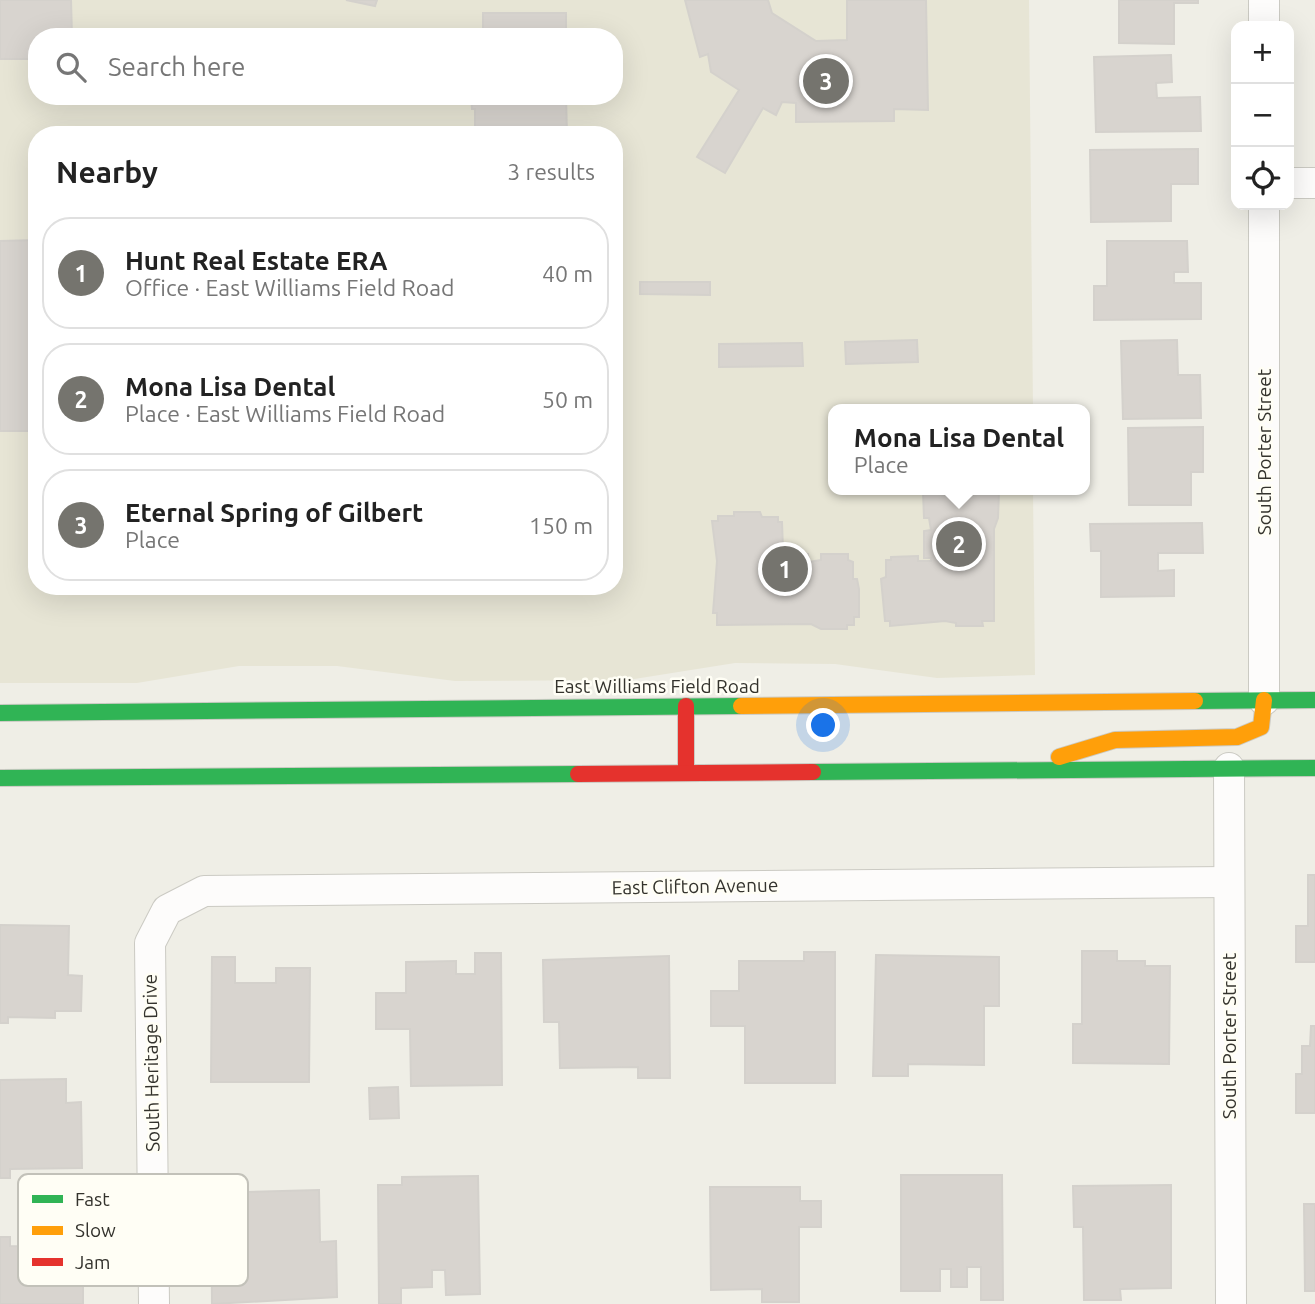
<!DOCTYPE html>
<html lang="en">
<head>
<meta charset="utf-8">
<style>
  body { margin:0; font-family:Ubuntu,sans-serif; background:#f2f2f2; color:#222 }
  .controls { position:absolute; right:21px; top:21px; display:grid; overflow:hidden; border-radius:14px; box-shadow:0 7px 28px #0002 }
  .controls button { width:63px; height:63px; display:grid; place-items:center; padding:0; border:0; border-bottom:2px solid #e0e0e0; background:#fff; color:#222; font:35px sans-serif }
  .you { position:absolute; left:824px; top:726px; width:24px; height:24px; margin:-18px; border:5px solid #fff; border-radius:50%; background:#1a73e8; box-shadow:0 0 0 10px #1a73e833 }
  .badge { display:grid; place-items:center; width:46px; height:46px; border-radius:50%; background:#75746e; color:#fff; font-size:23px; font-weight:700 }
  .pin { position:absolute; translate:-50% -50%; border:4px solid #fff; box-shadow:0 2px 7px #0006 }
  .popup { position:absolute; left:828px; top:404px; width:262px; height:91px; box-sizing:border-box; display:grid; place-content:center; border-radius:14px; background:#fff; filter:drop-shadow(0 2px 5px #0005); font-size:23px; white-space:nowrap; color:#767676 }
  .popup b { font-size:26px; color:#222 }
  .popup::after { content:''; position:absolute; left:50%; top:100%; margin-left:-14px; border:14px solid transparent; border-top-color:#fff }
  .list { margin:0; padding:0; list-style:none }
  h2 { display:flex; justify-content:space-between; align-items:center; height:91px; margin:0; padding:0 28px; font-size:30px }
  h2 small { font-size:23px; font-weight:400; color:#767676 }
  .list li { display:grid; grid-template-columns:46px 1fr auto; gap:21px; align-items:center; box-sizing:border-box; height:112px; margin:0 14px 14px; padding:0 14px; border:2px solid #e0e0e0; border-radius:28px }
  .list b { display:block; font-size:26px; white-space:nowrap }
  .list p { margin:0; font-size:23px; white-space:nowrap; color:#767676 }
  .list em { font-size:23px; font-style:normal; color:#767676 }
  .icon { flex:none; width:38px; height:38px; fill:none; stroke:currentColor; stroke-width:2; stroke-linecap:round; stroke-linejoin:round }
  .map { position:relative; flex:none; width:1315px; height:1304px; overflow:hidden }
  .search { position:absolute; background:#fff; box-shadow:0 7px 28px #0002; left:28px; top:28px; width:595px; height:77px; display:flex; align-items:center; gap:18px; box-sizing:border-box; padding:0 24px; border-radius:28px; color:#767676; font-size:26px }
  .panel { position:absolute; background:#fff; box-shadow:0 7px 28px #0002; left:28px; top:126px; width:595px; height:469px; border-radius:28px }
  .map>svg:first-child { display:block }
</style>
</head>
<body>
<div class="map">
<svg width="1315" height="1304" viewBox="0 0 1315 1304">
  <rect width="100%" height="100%" fill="#efeee6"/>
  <!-- built -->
  <path fill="#e7e5d5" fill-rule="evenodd" d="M0,0H1029L1033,409H833V490H1033L1035,675L937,678L835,664L735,663L628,680L455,681L337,666H239L137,683H0ZM37,37H614V96H37ZM37,135H614V586H37Z"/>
  <!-- building -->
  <g fill="#d8d4cf" stroke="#d4d1cc" stroke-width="2">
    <polygon points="0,0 71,0 72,37 37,37 37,59 0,59"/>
    <polygon points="346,0 377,0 375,6"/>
    <polygon points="685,0 768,0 772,13 816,41 847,40 847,0 926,0 928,110 894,109 894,121 796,122 796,103 782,102 776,115 763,108 725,173 697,157 739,90 711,72 708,54 700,57"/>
    <polygon points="1119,0 1198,0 1198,3 1174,3 1174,44 1119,43"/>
    <rect x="483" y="13" width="83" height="24"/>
    <polygon points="1171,55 1172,82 1156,83 1157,98 1200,97 1201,131 1096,132 1094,57"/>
    <polygon points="471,96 566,96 567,135 472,135 475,132 475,109 472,109"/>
    <polygon points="1198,149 1198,184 1171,184 1171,221 1091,222 1090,150"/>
    <polygon points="37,240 37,431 0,431 0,241"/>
    <polygon points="1107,241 1187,241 1188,272 1174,272 1174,283 1201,283 1201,319 1094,320 1094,286 1107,286"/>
    <polygon points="640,282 710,282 710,295 640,294"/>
    <polygon points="917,340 918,362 846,364 845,342"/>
    <polygon points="1177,340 1178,375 1200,375 1201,418 1123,419 1121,341"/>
    <polygon points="802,343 803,366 719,367 719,344"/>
    <polygon points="1203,427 1203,472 1191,472 1191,505 1129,505 1128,428"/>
    <polygon points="931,490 999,492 998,518 994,529 994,621 982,621 983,626 956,626 956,623 945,621 890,626 890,621 885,621 881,579 886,577 886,560 891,560 891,557 918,556 918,561 931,561 931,558 924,558 924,531 931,530 929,518 924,518 923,492"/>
    <polygon points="734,512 760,512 762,517 778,517 778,522 782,522 783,549 778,549 778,562 781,555 808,554 809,562 821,560 821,554 848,554 848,560 853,562 853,579 857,579 859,589 859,617 854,617 854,625 847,625 847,629 821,629 811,624 717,625 717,613 713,613 717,561 712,521 718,521 718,516 734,516"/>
    <polygon points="1202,523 1203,553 1158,553 1158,571 1174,570 1174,596 1101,597 1101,551 1091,551 1090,524"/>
    <polygon points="1308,875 1315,875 1315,962 1296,962 1296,926 1308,926"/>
    <polygon points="0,925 69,926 68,975 82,976 81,1011 55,1011 55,1018 8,1017 8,1023 0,1023"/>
    <polygon points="1082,951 1117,951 1117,961 1145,961 1145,966 1170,966 1169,1064 1073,1063 1073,1024 1082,1024"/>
    <polygon points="804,952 835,952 835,1083 745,1083 745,1026 711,1026 711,991 739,991 739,961 804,961"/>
    <polygon points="475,953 501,953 502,1085 411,1086 410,1029 376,1029 376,993 406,993 406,962 456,961 456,974 475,974"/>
    <polygon points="876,955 999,957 999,1006 984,1006 984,1065 908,1064 908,1076 873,1076"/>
    <polygon points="669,956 670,1078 638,1078 638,1067 560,1068 559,1022 544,1022 543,960"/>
    <polygon points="212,957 235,957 235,983 276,983 276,968 310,968 309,1082 211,1082"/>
    <polygon points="1311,1026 1315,1026 1315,1113 1296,1113 1296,1074 1302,1074 1302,1046 1310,1046"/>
    <polygon points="66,1079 66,1103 81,1102 82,1168 10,1169 10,1178 0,1178 0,1080"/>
    <polygon points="398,1087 399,1118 370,1119 369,1088"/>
    <polygon points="901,1175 1002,1175 1003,1300 981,1300 981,1267 967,1267 967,1287 951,1287 951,1269 940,1269 940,1291 901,1291"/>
    <polygon points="478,1176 480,1294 446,1295 445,1270 432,1270 432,1287 401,1288 401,1304 379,1304 378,1185 402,1185 402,1177"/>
    <polygon points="211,1181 244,1181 245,1192 319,1190 320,1242 336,1241 337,1297 212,1304"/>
    <polygon points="1171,1185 1171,1288 1120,1289 1121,1300 1084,1300 1083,1227 1074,1227 1073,1186"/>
    <polygon points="710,1187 800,1187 800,1201 821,1201 821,1227 799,1227 799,1302 762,1302 762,1289 711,1290"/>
    <polygon points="1304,1204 1315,1204 1315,1291 1305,1291"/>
    <polygon points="0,1237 10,1237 10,1246 83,1247 83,1304 0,1304"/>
  </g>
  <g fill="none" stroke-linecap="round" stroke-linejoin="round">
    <defs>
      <g id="street">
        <polyline points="1264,26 1264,0"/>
        <polyline points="1289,183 1315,183"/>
        <polyline points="1264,205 1264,700"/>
        <polyline points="1229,768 1231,1304"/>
        <polyline points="154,1304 150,943 167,910 204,891 1228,882"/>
      </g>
      <g id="fast">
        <polyline points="1195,701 1315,700"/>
        <polyline points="0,713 741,706"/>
        <polyline points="813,772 1315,768"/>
        <polyline points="0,778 578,774"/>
      </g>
      <g id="slow">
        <polyline points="741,706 1195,701"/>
        <polyline points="1059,757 1115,740 1237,737 1261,727 1264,700"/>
      </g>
      <g id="jam">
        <polyline points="686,706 686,771"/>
        <polyline points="578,774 813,772"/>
      </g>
    </defs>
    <!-- street casing -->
    <use href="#street" stroke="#cbcac3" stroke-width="32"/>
    <!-- fast casing -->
    <use href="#fast" stroke="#cbcac3" stroke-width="18"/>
    <!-- slow casing -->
    <use href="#slow" stroke="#cbcac3" stroke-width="18"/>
    <!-- jam casing -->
    <use href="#jam" stroke="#cbcac3" stroke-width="18"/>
    <!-- street -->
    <use href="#street" stroke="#fdfcfb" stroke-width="30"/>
    <!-- fast -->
    <use href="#fast" stroke="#30b455" stroke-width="16"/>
    <!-- slow -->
    <use href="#slow" stroke="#ff9f0a" stroke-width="16"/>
    <!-- jam -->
    <use href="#jam" stroke="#e5322d" stroke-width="16"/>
  </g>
  <g text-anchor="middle" stroke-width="5" stroke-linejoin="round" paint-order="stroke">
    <!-- street labels -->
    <g font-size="19" fill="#34332d" stroke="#fffef5">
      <text transform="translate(1264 452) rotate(-90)" y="7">South Porter Street</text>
      <text x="657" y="693">East Williams Field Road</text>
      <text transform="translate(695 886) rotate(-1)" y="7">East Clifton Avenue</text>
      <text transform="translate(1229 1036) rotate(-90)" y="7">South Porter Street</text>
      <text transform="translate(151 1063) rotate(-91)" y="7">South Heritage Drive</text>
    </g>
  </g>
  <!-- legend -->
  <rect x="18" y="1174" width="230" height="112" rx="10" fill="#fffef5" stroke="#c2c1b9" stroke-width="2"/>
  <rect x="32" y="1195" width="31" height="8" fill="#30b455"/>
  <rect x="32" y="1226" width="31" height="9" fill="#ff9f0a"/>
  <rect x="32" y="1258" width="31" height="8" fill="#e5322d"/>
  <g font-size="19" fill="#34332d">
    <text x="75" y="1206">Fast</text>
    <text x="75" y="1237">Slow</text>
    <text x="75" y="1269">Jam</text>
  </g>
</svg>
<div class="controls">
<button>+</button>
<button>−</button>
<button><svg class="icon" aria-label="locate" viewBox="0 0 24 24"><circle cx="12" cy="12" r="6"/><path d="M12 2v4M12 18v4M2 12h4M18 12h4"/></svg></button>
</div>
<div class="you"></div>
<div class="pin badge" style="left:785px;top:569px">1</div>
<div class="pin badge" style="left:959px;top:544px">2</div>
<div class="popup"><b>Mona Lisa Dental</b>Place</div>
<div class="pin badge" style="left:826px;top:81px">3</div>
<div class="search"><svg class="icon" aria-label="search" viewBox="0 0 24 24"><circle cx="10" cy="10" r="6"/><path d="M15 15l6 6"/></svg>Search here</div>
<section class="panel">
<h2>Nearby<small>3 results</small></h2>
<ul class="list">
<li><span class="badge">1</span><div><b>Hunt Real Estate ERA</b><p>Office · East Williams Field Road</p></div><em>40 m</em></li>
<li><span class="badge">2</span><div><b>Mona Lisa Dental</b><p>Place · East Williams Field Road</p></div><em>50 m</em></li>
<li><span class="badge">3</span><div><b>Eternal Spring of Gilbert</b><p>Place</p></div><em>150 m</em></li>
</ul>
</section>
</div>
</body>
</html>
